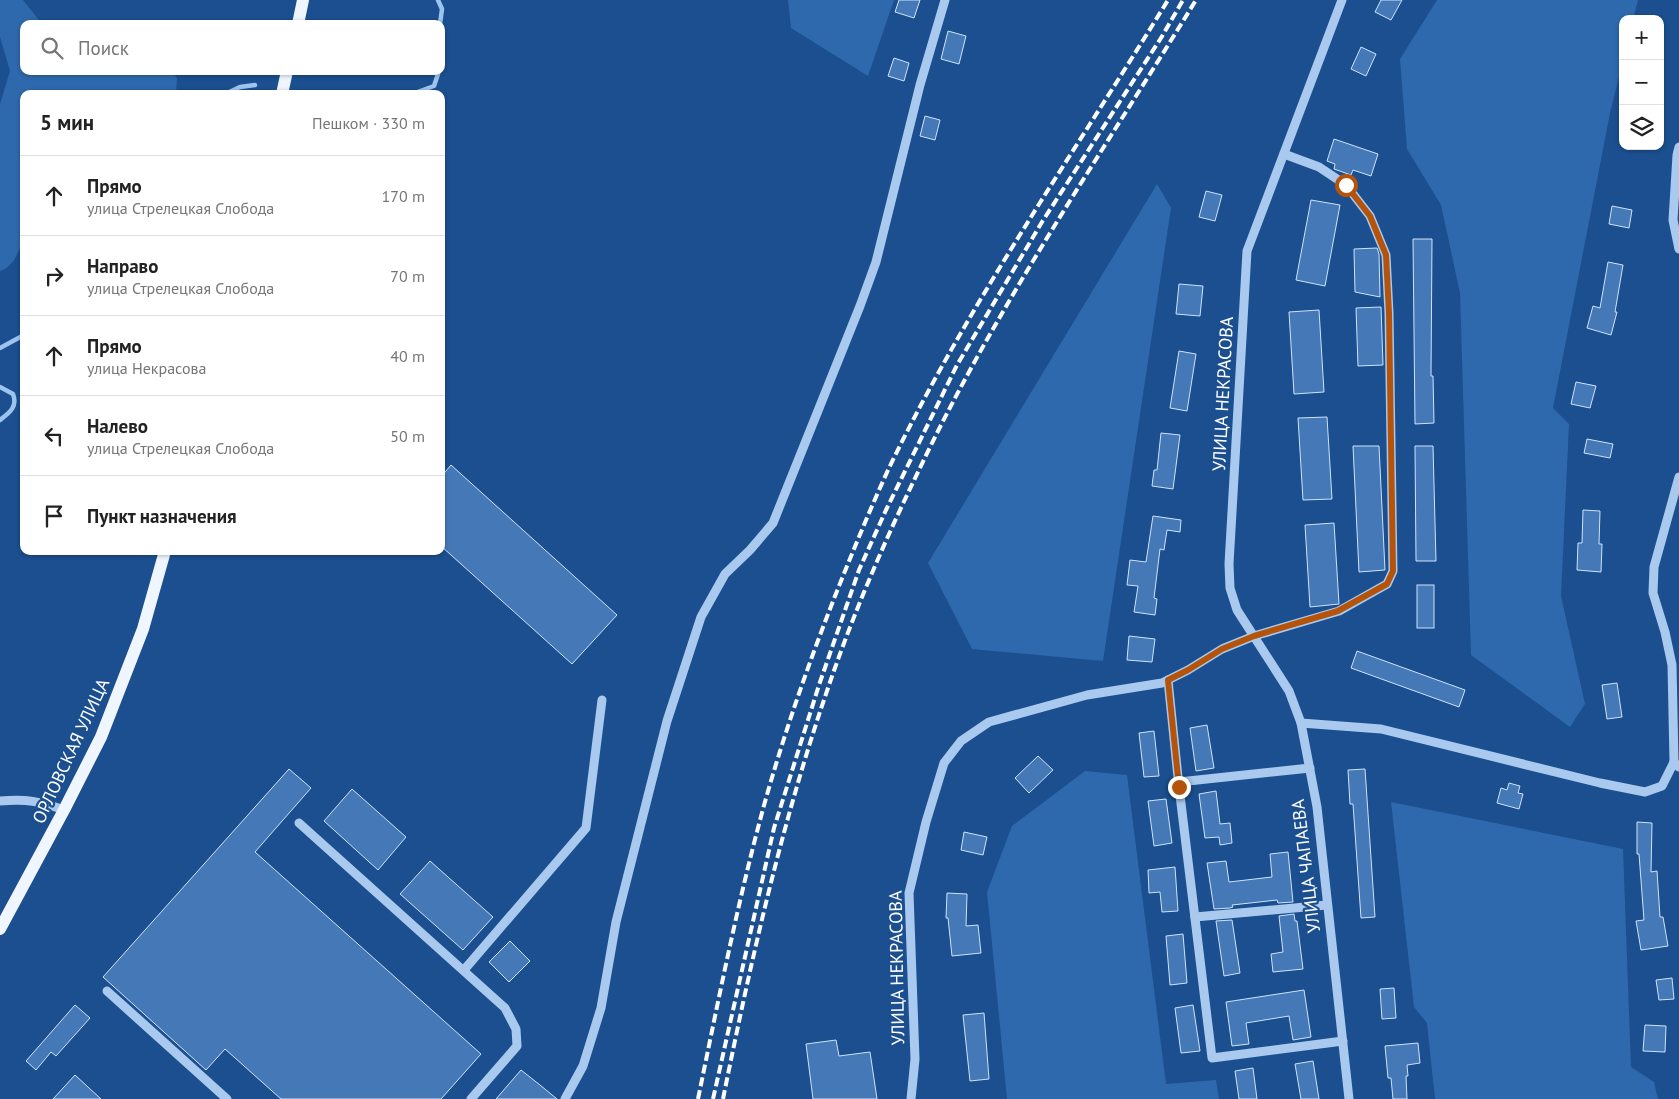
<!DOCTYPE html>
<html lang="ru">
<head>
<meta charset="utf-8">
<style>
  body { margin:0; font-family:"PT Sans",sans-serif; background:#f2f2f2; color:#222 }
  .controls { position:absolute; right:15px; top:15px; display:grid; overflow:hidden; border-radius:10px; box-shadow:0 1px 4px #0004 }
  .controls button { width:45px; height:45px; display:grid; place-items:center; padding:0; border:0; border-bottom:1px solid #e0e0e0; background:#fff; color:#222; font:25px sans-serif }
  .stop { position:absolute; width:15px; height:15px; margin:-11px; border:4px solid #b45309; border-radius:50%; background:#fff }
  .stop.end { background:#b45309; border-color:#fff; box-shadow:0 1px 5px #0008 }
  .list { margin:0; padding:0; list-style:none }
  h2 { display:flex; justify-content:space-between; align-items:center; height:65px; margin:0; padding:0 20px; font-size:21px }
  h2 small { font-size:16px; font-weight:400; color:#767676 }
  .list li { display:grid; grid-template-columns:32px 1fr auto; gap:15px; align-items:center; box-sizing:border-box; height:80px; padding:0 20px; border-top:1px solid #e0e0e0 }
  .list b { display:block; font-size:19px; white-space:nowrap }
  .list p { margin:0; font-size:16px; white-space:nowrap; color:#767676 }
  .list em { font-size:16px; font-style:normal; color:#767676 }
  .icon { flex:none; width:28px; height:28px; fill:none; stroke:currentColor; stroke-width:2; stroke-linecap:round; stroke-linejoin:round }
  .map { position:relative; flex:none; width:1679px; height:1099px; overflow:hidden }
  .search { position:absolute; background:#fff; box-shadow:0 1px 4px #0004; left:20px; top:20px; width:425px; height:55px; display:flex; align-items:center; gap:12px; box-sizing:border-box; padding:0 18px; border-radius:10px; color:#767676; font-size:19px }
  .panel { position:absolute; background:#fff; box-shadow:0 1px 4px #0004; left:20px; top:90px; width:425px; height:465px; border-radius:10px }
  .map>svg:first-child { display:block }
</style>
</head>
<body>
<div class="map">
<svg width="1679" height="1099" viewBox="0 0 1679 1099">
  <rect width="100%" height="100%" fill="#1b4f8f"/>
  <!-- green -->
  <g fill="#2e69ad">
    <path d="M0,0H23L42,24H24V71H172L177,78L176,94H24V237C19,250 14,267 0,271V104L10,71L0,37Z"/>
    <polygon points="788,0 894,0 868,76 791,28"/>
    <polygon points="1437,0 1638,0 1633,19 1623,19 1623,61 1610,113 1553,408 1569,424 1561,596 1585,704 1570,727 1471,655 1460,293 1441,205 1407,149 1400,59"/>
    <polygon points="1157,184 1171,208 1103,661 972,649 928,563"/>
    <polygon points="1085,771 1127,775 1166,1084 1216,1080 1219,1099 1007,1099 987,892 1012,826"/>
    <polygon points="1391,802 1623,849 1631,1067 1654,1082 1658,1099 1435,1099 1427,1023 1414,1007"/>
  </g>
  <g fill="none" stroke-linecap="round" stroke-linejoin="round">
    <!-- stream -->
    <g stroke="#9cc4f0" stroke-width="4.5">
      <polyline points="438,0 442,9 440,24"/>
      <polyline points="225,94 240,87 255,85"/>
      <polyline points="412,94 434,86 439,71"/>
      <polyline points="0,348 24,335"/>
      <path d="M0,387L13,394C18,407 9,413 0,420"/>
    </g>
  </g>
  <!-- building -->
  <g fill="#4478b7" stroke="#cfe3fa">
    <polygon points="899,0 920,0 914,18 895,12"/>
    <polygon points="1381,0 1402,0 1391,20 1375,12"/>
    <polygon points="948,31 966,36 959,64 941,59"/>
    <polygon points="1361,47 1376,54 1366,76 1351,69"/>
    <polygon points="894,58 909,63 904,81 888,76"/>
    <polygon points="925,116 940,120 935,140 920,136"/>
    <polygon points="1334,139 1378,154 1371,176 1353,170 1351,175 1334,169 1335,164 1327,161"/>
    <polygon points="1206,191 1222,195 1215,221 1199,217"/>
    <polygon points="1311,200 1340,205 1325,286 1296,280"/>
    <polygon points="1612,206 1632,210 1629,228 1609,224"/>
    <polygon points="1413,239 1432,239 1431,376 1433,376 1434,423 1415,424"/>
    <polygon points="1377,248 1379,254 1380,297 1355,292 1354,249"/>
    <polygon points="1608,262 1623,265 1615,312 1617,312 1611,335 1587,328 1593,306 1600,308"/>
    <polygon points="1179,284 1203,286 1200,316 1176,314"/>
    <polygon points="1381,307 1383,365 1358,366 1356,308"/>
    <polygon points="1319,310 1324,392 1294,394 1289,312"/>
    <polygon points="1179,351 1196,354 1187,411 1170,408"/>
    <polygon points="1576,382 1596,386 1590,408 1571,404"/>
    <polygon points="1327,417 1332,499 1303,500 1298,418"/>
    <polygon points="1161,433 1180,435 1173,489 1152,486 1154,470 1157,470"/>
    <polygon points="1587,439 1613,444 1610,458 1584,453"/>
    <polygon points="1353,446 1379,446 1385,570 1359,572"/>
    <polygon points="1415,446 1433,446 1436,561 1416,561"/>
    <polygon points="451,465 617,615 572,664 441,546 441,477"/>
    <polygon points="1583,510 1600,511 1599,544 1602,544 1601,572 1577,570 1578,543 1582,543"/>
    <polygon points="1153,516 1181,520 1180,532 1167,530 1164,550 1160,549 1154,598 1157,599 1155,615 1134,612 1138,586 1127,585 1130,560 1146,562"/>
    <polygon points="1334,523 1339,604 1310,607 1305,525"/>
    <rect x="1417" y="585" width="17" height="43"/>
    <polygon points="1129,636 1155,639 1152,662 1127,660"/>
    <polygon points="1357,651 1465,690 1459,707 1351,668"/>
    <polygon points="1617,683 1622,717 1607,719 1602,685"/>
    <polygon points="1207,725 1214,768 1196,771 1190,728"/>
    <polygon points="1154,731 1159,776 1144,777 1139,733"/>
    <polygon points="1038,756 1053,770 1029,793 1015,778"/>
    <polygon points="289,769 311,788 255,852 481,1054 441,1099 281,1099 225,1049 206,1070 103,977"/>
    <polygon points="1365,769 1375,917 1361,918 1353,804 1350,804 1348,770"/>
    <polygon points="1509,783 1520,786 1518,793 1523,794 1519,809 1497,803 1501,788 1507,790"/>
    <polygon points="352,789 406,837 378,870 324,821"/>
    <polygon points="1216,791 1220,824 1230,823 1232,843 1220,845 1219,837 1205,838 1199,794"/>
    <polygon points="1166,799 1172,843 1154,846 1148,801"/>
    <polygon points="1637,822 1652,823 1651,872 1657,871 1660,917 1663,917 1668,946 1641,950 1636,921 1644,920 1639,854 1637,854"/>
    <polygon points="964,832 987,837 983,855 961,850"/>
    <polygon points="1288,852 1293,902 1278,903 1277,900 1232,905 1233,907 1230,908 1214,909 1207,863 1226,861 1229,882 1272,877 1270,854"/>
    <polygon points="430,861 493,917 463,950 400,894"/>
    <polygon points="1175,867 1178,911 1162,912 1160,892 1149,893 1148,870"/>
    <polygon points="947,893 967,894 966,926 978,925 981,953 952,956 948,918 946,918"/>
    <polygon points="1294,914 1295,921 1297,921 1303,969 1273,972 1271,954 1283,952 1279,916"/>
    <polygon points="1232,920 1240,973 1224,976 1216,921"/>
    <polygon points="1183,934 1187,983 1170,985 1166,936"/>
    <polygon points="510,941 530,961 509,982 489,962"/>
    <polygon points="1672,978 1674,999 1659,1000 1656,980"/>
    <polygon points="1394,988 1396,1018 1382,1019 1380,989"/>
    <polygon points="1304,990 1311,1037 1293,1040 1289,1016 1246,1023 1249,1044 1232,1046 1226,1002"/>
    <polygon points="75,1005 90,1018 56,1056 51,1052 36,1070 26,1061"/>
    <polygon points="1193,1005 1200,1051 1181,1053 1175,1008"/>
    <polygon points="984,1013 989,1079 970,1081 963,1015"/>
    <polygon points="1645,1025 1666,1026 1665,1052 1643,1051"/>
    <polygon points="836,1040 839,1056 870,1052 877,1099 813,1099 806,1044"/>
    <polygon points="1418,1043 1420,1063 1407,1065 1408,1076 1406,1076 1407,1099 1393,1099 1391,1078 1388,1078 1385,1046"/>
    <polygon points="1313,1061 1319,1099 1301,1099 1295,1064"/>
    <polygon points="1253,1068 1257,1099 1239,1099 1235,1071"/>
    <polygon points="521,1070 540,1085 557,1099 496,1099"/>
    <polygon points="75,1075 101,1099 53,1099"/>
  </g>
  <g fill="none" stroke-linecap="round" stroke-linejoin="round">
    <!-- minor -->
    <g stroke="#a9c9ee" stroke-width="9">
      <polyline points="1342,0 1247,251 1229,564 1230,588 1237,610 1289,691 1301,723 1317,807 1349,1099"/>
      <polyline points="1679,147 1677,155 1673,220 1679,249"/>
      <polyline points="1679,477 1654,567 1653,593 1665,632 1672,665 1674,762 1679,767"/>
      <polyline points="1168,680 1179,787 1212,1058 1343,1041"/>
      <polyline points="1301,723 1381,729 1600,783 1645,792 1662,786 1674,762"/>
      <polyline points="1179,782 1310,768"/>
      <path d="M0,801C27,799 39,801 64,810"/>
      <polyline points="299,823 505,1008 516,1029 517,1046 471,1099"/>
      <polyline points="1195,917 1327,905"/>
      <polyline points="464,970 586,828 602,700"/>
      <polyline points="107,991 227,1099"/>
      <polyline points="565,1099 583,1066 601,1008 616,922 667,721 701,617 725,574 750,550 773,523 860,306 876,262 920,85 945,0"/>
      <polyline points="911,1099 915,1059 909,893 926,822 944,763 961,741 989,722 1087,695 1162,683 1188,670 1222,649 1254,636 1339,611 1387,584 1393,571 1389,313 1386,255 1370,216 1346,185 1319,167 1284,154"/>
    </g>
    <!-- major -->
    <g stroke="#f0f6ff" stroke-width="12">
      <polyline points="298,24 303,0"/>
      <polyline points="282,94 287,71"/>
      <polyline points="0,929 64,810 101,737 143,629 165,551"/>
    </g>
    <!-- rail -->
    <g stroke="#fff" stroke-width="4" stroke-dasharray="9 4" stroke-linecap="butt">
      <path d="M698,1099C718,1002 737,905 763,809C784,733 810,659 839,586C855,546 871,507 889,468C968,304 1073,155 1168,0"/>
      <polyline points="713,1099 774,828 819,685 859,570 886,510 957,365 1042,222 1161,38 1183,0"/>
      <path d="M723,1099C751,960 782,822 828,688C853,614 885,540 919,470C997,305 1101,155 1196,0"/>
    </g>
  </g>
  <g fill="none" stroke-linecap="round" stroke-linejoin="round">
    <!-- route -->
    <polyline stroke="#b45309" stroke-width="6" points="1179,787 1168,680 1188,670 1222,649 1254,636 1338,611 1387,584 1393,571 1389,313 1386,255 1370,216 1346,185"/>
  </g>
  <g text-anchor="middle" stroke-width="4.5" stroke-linejoin="round" paint-order="stroke">
    <!-- street labels -->
    <g font-size="18" fill="#fff" stroke="#1b4f8f">
      <text transform="translate(1223 394) rotate(-87)" y="6">УЛИЦА НЕКРАСОВА</text>
      <text transform="translate(71 751) rotate(-65)" y="6">ОРЛОВСКАЯ УЛИЦА</text>
      <text transform="translate(1306 866) rotate(-97)" y="6">УЛИЦА ЧАПАЕВА</text>
      <text transform="translate(897 968) rotate(-91)" y="6">УЛИЦА НЕКРАСОВА</text>
    </g>
  </g>
</svg>
<div class="controls">
<button>+</button>
<button>−</button>
<button><svg class="icon" aria-label="layers" viewBox="0 0 24 24"><path d="M12 4l9 5-9 5-9-5zM3 14l9 5 9-5"/></svg></button>
</div>
<div class="stop" style="left:1346px;top:185px"></div>
<div class="stop end" style="left:1179px;top:787px"></div>
<div class="search"><svg class="icon" aria-label="search" viewBox="0 0 24 24"><circle cx="10" cy="10" r="6"/><path d="M15 15l6 6"/></svg>Поиск</div>
<section class="panel">
<h2>5 мин<small>Пешком · 330 m</small></h2>
<ul class="list">
<li><svg class="icon" aria-label="ahead" viewBox="0 0 24 24"><path d="M12 20V5M6 11l6-6 6 6"/></svg><div><b>Прямо</b><p>улица Стрелецкая Слобода</p></div><em>170 m</em></li>
<li><svg class="icon" aria-label="right" viewBox="0 0 24 24"><path d="M7 20v-9h11M14 6l5 5-5 5"/></svg><div><b>Направо</b><p>улица Стрелецкая Слобода</p></div><em>70 m</em></li>
<li><svg class="icon" aria-label="ahead" viewBox="0 0 24 24"><path d="M12 20V5M6 11l6-6 6 6"/></svg><div><b>Прямо</b><p>улица Некрасова</p></div><em>40 m</em></li>
<li><svg class="icon" aria-label="left" viewBox="0 0 24 24"><path d="M17 20v-9H6M10 6l-5 5 5 5"/></svg><div><b>Налево</b><p>улица Стрелецкая Слобода</p></div><em>50 m</em></li>
<li><svg class="icon" aria-label="arrive" viewBox="0 0 24 24"><path d="M6 21V4h12l-3 4 3 4H6"/></svg><div><b>Пункт назначения</b></div></li>
</ul>
</section>
</div>
</body>
</html>
